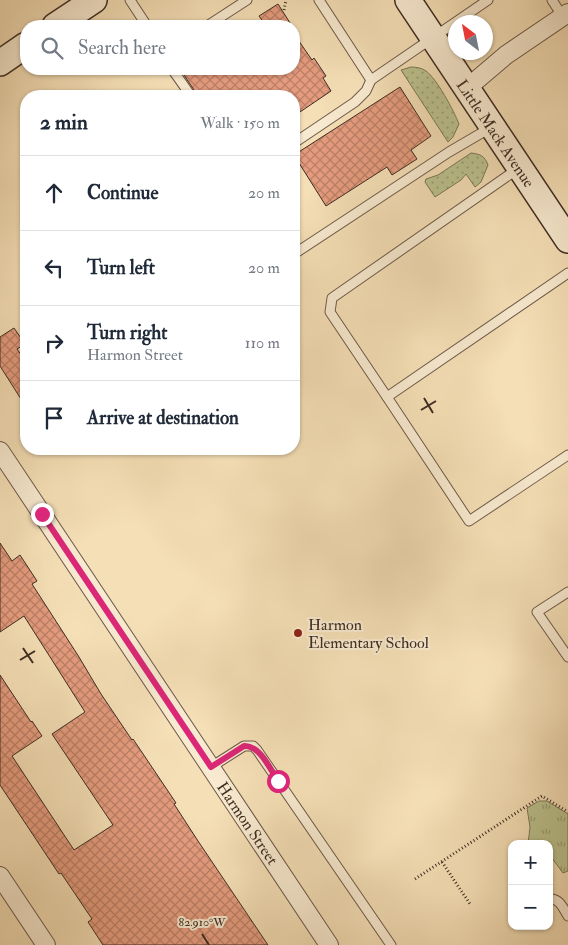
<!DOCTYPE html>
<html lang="en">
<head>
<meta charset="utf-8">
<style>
  body { margin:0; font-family:"IM FELL Double Pica",serif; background:#f2f2f3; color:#1f2937 }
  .controls { position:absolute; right:15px; bottom:15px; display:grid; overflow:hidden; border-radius:10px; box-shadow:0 1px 4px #0004 }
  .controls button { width:45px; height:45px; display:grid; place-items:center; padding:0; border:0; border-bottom:1px solid #e0e1e3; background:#fff; color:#1f2937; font:25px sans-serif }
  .compass { position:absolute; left:448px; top:15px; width:45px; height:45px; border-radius:50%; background:#fff; box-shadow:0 1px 4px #0004; rotate:328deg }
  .stop { position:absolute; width:15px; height:15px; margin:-11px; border:4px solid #db2777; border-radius:50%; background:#fff }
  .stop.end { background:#db2777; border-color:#fff; box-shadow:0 1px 5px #0008 }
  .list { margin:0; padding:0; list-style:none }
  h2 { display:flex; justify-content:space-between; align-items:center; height:65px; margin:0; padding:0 20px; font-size:21px }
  h2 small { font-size:16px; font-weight:400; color:#747a83 }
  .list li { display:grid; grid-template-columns:32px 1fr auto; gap:15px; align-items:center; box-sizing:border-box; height:75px; padding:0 20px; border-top:1px solid #e0e1e3 }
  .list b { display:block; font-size:19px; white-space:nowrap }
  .list p { margin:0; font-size:16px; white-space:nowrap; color:#747a83 }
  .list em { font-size:16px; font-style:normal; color:#747a83 }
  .icon { flex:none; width:28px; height:28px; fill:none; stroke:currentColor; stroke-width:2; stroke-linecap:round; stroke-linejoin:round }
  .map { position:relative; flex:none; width:568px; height:945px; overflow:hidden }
  .search { position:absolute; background:#fff; box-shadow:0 1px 4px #0004; left:20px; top:20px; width:280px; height:55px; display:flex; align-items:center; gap:12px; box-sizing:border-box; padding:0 18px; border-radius:20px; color:#747a83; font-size:19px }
  .panel { position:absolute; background:#fff; box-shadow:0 1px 4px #0004; left:20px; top:90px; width:280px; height:365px; border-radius:20px }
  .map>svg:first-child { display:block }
</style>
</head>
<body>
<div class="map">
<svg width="568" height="945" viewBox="0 0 568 945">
  <defs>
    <pattern id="grass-dots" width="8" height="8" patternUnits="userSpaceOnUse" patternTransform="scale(1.25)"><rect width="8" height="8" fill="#bbc28e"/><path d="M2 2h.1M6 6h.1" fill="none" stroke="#999e74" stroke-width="1.8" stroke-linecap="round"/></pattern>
    <pattern id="park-tufts" width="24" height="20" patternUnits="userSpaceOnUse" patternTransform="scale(1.25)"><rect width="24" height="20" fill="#bbc28e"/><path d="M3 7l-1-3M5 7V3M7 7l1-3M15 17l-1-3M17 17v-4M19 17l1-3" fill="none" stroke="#999e74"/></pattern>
    <pattern id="building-cross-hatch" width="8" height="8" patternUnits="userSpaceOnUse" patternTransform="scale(1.25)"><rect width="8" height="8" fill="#e59c7e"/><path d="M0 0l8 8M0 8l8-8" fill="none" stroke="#bb7f67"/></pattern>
  </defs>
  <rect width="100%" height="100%" fill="#f5dfb6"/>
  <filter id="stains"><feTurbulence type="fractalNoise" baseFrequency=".004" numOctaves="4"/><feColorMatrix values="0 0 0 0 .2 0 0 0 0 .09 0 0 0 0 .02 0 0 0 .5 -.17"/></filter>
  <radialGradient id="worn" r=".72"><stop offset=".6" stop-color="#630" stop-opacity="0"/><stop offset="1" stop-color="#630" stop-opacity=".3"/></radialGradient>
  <!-- grass -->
  <g fill="url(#grass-dots)" stroke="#7c7758">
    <path d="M411,67C416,67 422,68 426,71C437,79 454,111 459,124L453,137L448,142L401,70Z"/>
    <path d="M471,153C480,154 485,156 488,165L481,182L475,187L466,174L461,180L435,197L425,182L426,179L438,175Z"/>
  </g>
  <!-- park -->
  <polygon fill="url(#park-tufts)" stroke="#7c7758" points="539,801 547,801 568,814 568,871 563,873 549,854 549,844 528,844 530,827 527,808"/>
  <!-- building -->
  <g fill="url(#building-cross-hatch)" stroke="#3e2c23">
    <polygon points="278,4 292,26 266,26 259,16"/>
    <polygon points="294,34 312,60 314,58 326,76 323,78 331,91 294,116 294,96 198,96 180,69 294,69"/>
    <polygon points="400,87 431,136 411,150 417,159 392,175 387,167 326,206 294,155"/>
    <polygon points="14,328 25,344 17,349 26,362 26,407 0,366 0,337"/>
    <polygon points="0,543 12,561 20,555 37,581 32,584 79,657 101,694 132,740 133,739 176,803 174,804 198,841 268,945 103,945 88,922 92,919 61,873 59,874 0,785 0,675 31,722 32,721 42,736 12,756 74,850 113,825 52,734 85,712 24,616 0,632"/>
  </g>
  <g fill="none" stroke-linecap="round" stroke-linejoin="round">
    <defs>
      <g id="service">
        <polyline points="130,0 147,26"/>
        <polyline points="319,0 371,80 488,0"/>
        <polyline points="552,0 563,17"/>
        <polyline points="207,26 247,0"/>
        <polyline points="172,69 191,96"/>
        <polyline points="294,143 355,102 366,91 371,80"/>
        <polyline points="519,168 332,298 330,312 387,397 568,273"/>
        <polyline points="294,254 449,152 490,128"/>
        <polyline points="387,397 469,521 568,455"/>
        <polyline points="568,592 537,612 568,657"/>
        <polyline points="211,767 244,746 253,746 257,750 391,945"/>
        <path d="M549,899C560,898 563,908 568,916"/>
      </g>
      <g id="minor">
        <polyline points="466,89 506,55 568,13"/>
        <polyline points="0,451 329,945"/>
        <polyline points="0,876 46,945"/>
      </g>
      <g id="secondary">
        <polyline points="408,0 568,240"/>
        <polyline points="55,26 94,0"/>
        <polyline points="0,63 26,45"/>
      </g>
    </defs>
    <!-- service casing -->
    <use href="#service" stroke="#6c5948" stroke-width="11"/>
    <!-- minor casing -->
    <use href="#minor" stroke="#6c5948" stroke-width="20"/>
    <!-- secondary casing -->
    <use href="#secondary" stroke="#3e2c23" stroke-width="28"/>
    <!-- path -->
    <g stroke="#3e2c23" stroke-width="3" stroke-dasharray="1 2.5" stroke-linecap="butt">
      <polyline points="284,10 286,0"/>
      <polyline points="442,862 470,904"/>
      <polyline points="415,879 542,796 568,812"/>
    </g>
    <!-- service -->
    <use href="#service" stroke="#f8ead0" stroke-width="9"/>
    <!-- minor -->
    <use href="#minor" stroke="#f8ead0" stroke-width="18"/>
    <!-- secondary -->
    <use href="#secondary" stroke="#f8ead0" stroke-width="25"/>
  </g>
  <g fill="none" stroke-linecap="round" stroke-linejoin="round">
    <!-- route -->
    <path stroke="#db2777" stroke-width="6" d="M42,514L211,767L244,746C260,745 270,769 278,781"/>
  </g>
  <!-- ticks -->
  <path fill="none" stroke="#3e2c23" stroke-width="2" d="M424,398L433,413M421,410L436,401M23,648L33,663M20,660L35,651M202,934L209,945"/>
  <!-- markers -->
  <circle fill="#8f2418" stroke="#f8ead0" stroke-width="2" cx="298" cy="633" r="5"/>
  <g text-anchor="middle" stroke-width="4" stroke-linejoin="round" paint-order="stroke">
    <!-- street labels -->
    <g font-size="16" fill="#3e2c23" stroke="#f8ead0">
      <text transform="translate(496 133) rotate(56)" y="6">Little Mack Avenue</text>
      <text transform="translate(248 823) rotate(56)" y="6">Harmon Street</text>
    </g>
    <!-- poi labels -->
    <g font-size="16" fill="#3e2c23" stroke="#f8ead0" text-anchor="start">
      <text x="308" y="630">Harmon<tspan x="308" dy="18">Elementary School</tspan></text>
    </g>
  </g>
  <g font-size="12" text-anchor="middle" fill="#3e2c23" stroke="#f8ead0" stroke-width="4" stroke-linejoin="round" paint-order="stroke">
    <text x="202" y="926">82.910°W</text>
  </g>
  <rect width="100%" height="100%" filter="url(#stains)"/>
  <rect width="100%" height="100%" fill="url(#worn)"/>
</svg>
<div class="controls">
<button>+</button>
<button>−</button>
</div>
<svg class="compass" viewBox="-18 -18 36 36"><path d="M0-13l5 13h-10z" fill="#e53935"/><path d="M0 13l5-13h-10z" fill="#747a83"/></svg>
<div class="stop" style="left:278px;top:781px"></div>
<div class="stop end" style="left:42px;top:514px"></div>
<div class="search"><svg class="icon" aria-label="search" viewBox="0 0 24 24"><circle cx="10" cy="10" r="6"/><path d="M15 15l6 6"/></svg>Search here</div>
<section class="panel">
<h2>2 min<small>Walk · 150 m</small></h2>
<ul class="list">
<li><svg class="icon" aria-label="ahead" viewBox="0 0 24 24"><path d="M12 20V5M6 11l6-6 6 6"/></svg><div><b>Continue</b></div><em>20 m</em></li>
<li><svg class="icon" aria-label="left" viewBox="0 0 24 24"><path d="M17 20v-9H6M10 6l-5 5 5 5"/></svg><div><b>Turn left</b></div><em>20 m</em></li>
<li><svg class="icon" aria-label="right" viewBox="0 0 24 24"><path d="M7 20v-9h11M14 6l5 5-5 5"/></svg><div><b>Turn right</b><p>Harmon Street</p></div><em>110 m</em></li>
<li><svg class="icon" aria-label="arrive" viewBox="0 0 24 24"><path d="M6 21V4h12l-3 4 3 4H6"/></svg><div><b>Arrive at destination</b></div></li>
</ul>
</section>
</div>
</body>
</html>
